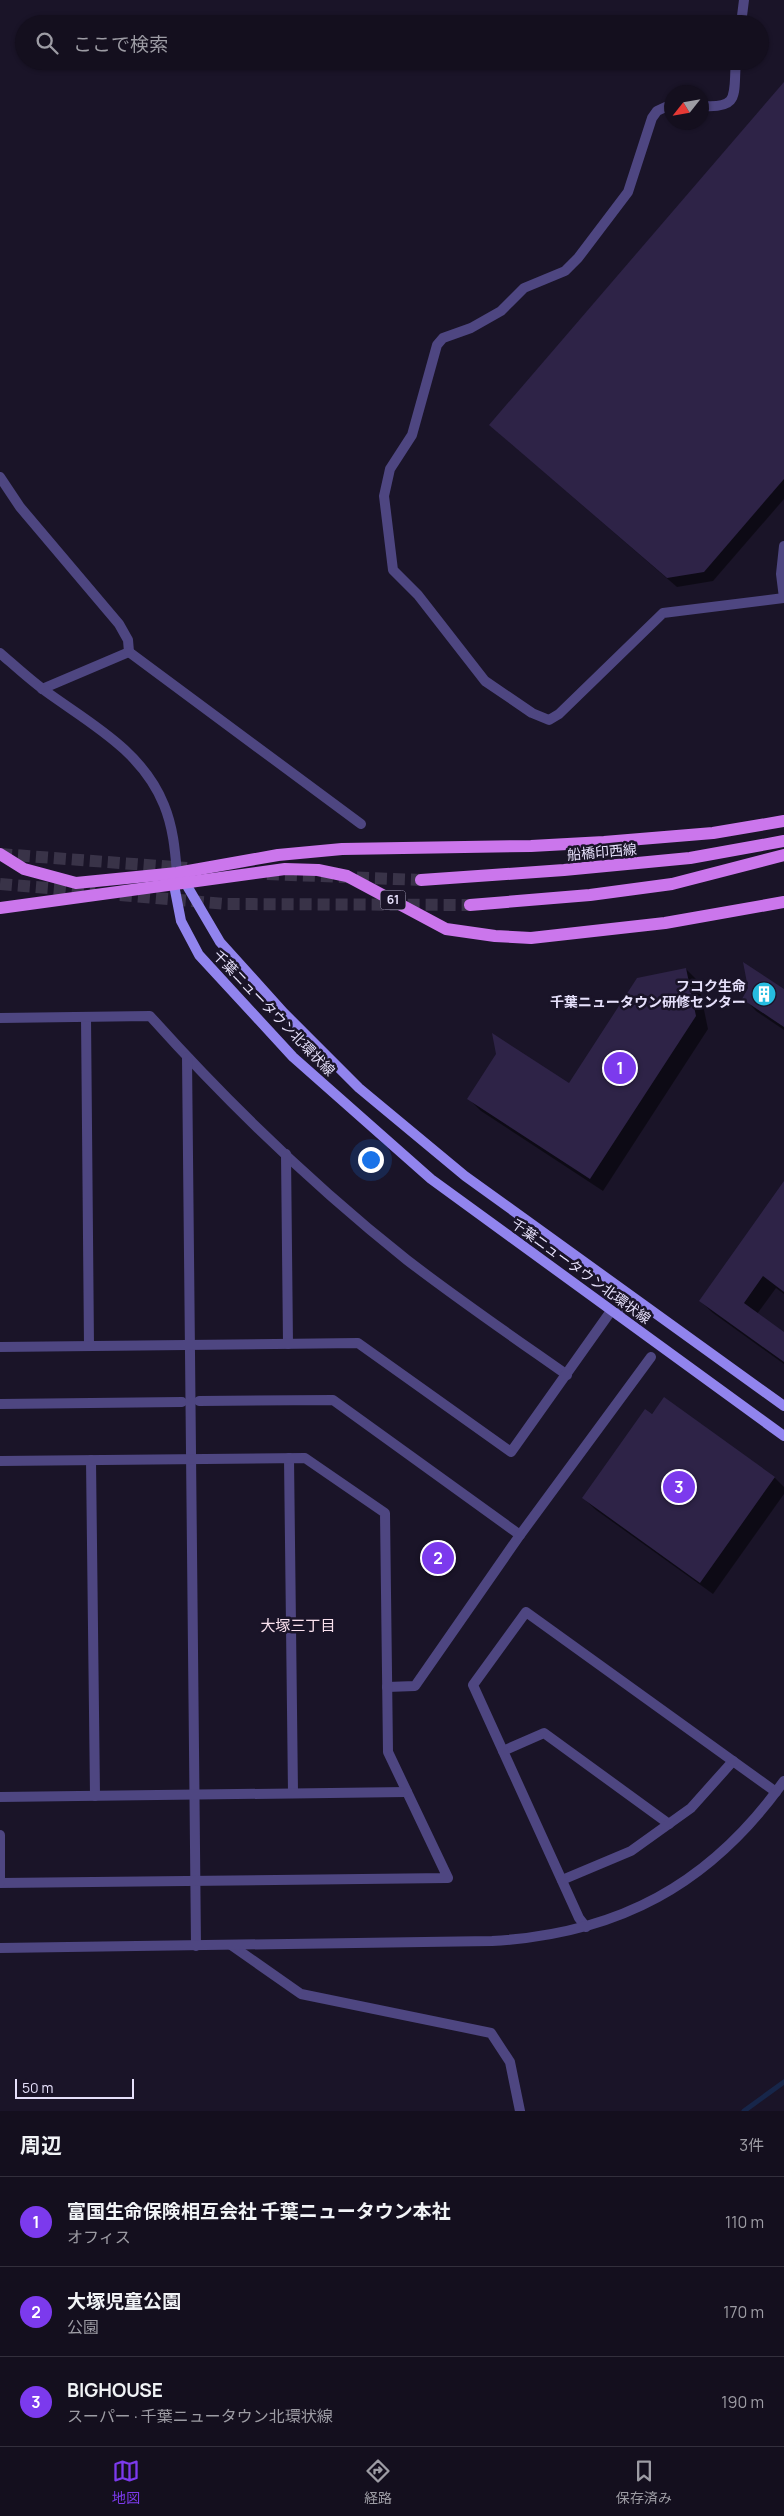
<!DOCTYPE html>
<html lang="ja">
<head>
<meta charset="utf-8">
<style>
  body { margin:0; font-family:Manrope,"Noto Sans JP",sans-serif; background:#1d1827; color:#f1f3f6 }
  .compass { position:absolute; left:664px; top:85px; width:45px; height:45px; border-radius:50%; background:#140f1e; box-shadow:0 1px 4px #0004; rotate:239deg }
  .scale { position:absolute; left:15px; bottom:12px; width:119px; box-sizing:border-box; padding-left:5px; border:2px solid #e6e0fb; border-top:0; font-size:14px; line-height:18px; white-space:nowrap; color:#e6e0fb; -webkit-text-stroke:4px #1a1428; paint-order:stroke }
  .you { position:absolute; left:370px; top:1159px; width:18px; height:18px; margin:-12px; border:4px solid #fff; border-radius:50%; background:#1a73e8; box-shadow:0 0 0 8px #1a73e833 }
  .badge { display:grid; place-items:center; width:32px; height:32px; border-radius:50%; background:#7c3aed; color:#fff; font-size:16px; font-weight:700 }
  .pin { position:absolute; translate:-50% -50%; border:2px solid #fff; box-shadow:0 1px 5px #0006 }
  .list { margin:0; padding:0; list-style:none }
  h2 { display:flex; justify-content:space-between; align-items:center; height:65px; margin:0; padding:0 20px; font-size:21px }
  h2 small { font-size:16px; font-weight:400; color:#9d9ca4 }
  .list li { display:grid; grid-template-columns:32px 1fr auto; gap:15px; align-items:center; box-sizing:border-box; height:90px; padding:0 20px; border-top:1px solid #332f3c }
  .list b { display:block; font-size:19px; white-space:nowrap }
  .list p { margin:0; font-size:16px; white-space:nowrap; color:#9d9ca4 }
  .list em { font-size:16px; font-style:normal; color:#9d9ca4 }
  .icon { flex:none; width:28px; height:28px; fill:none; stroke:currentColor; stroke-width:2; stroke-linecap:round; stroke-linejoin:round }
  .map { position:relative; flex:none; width:784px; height:2111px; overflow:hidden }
  .search { position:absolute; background:#140f1e; box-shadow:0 1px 4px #0004; left:15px; right:15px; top:15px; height:55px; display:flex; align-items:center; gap:12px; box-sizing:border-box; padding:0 18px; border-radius:28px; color:#9d9ca4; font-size:19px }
  .sheet { height:335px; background:#140f1e }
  nav { display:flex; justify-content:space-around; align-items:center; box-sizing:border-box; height:70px; border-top:1px solid #332f3c; background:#140f1e; font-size:14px; color:#9d9ca4 }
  nav a { display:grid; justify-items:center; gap:2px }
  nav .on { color:#7c3aed }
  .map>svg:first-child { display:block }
</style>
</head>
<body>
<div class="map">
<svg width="784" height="2111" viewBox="0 0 784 2111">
  <rect width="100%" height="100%" fill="#1a1428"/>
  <!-- shadow -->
  <g fill="#0007">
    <polygon points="784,84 784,499 713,581 677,587 500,434"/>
    <polygon points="686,969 698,981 708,1029 603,1191 481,1111 469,1099 569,1085"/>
    <polygon points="784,990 784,1030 756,1011 744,998"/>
    <polygon points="784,1183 784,1294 776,1288 757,1314 784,1334 784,1364 713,1313 700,1301"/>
    <polygon points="664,1399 775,1478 784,1487 784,1494 713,1594 596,1510 583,1498"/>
  </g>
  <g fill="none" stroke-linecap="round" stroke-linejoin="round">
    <!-- stream -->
    <polyline stroke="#17264a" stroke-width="5" points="744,2111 784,2082"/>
  </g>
  <!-- building -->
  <g fill="#2e2347">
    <polygon points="784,82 784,479 704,572 667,578 489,425"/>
    <polygon points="743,962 784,989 784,1027 742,999 748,988"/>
    <polygon points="686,968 696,1016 590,1179 467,1099 496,1054 492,1033 569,1083 637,978"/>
    <polygon points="784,1181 784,1292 763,1276 744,1303 784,1332 784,1362 699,1301"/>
    <polygon points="664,1397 775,1477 700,1583 582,1498 645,1409 652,1414"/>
  </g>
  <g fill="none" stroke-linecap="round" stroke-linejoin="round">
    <!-- primary-tunnel -->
    <g stroke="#393348" stroke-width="12" stroke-dasharray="12 6" stroke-linecap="butt">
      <polyline points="0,854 187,868"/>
      <polyline points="267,874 421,880"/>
      <polyline points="0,884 95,892"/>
      <polyline points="120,895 226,904 470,905"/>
    </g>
    <!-- pedestrian -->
    <g stroke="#4e4681" stroke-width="10">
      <polyline points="199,1401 333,1400 520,1535"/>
      <polyline points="0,1404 182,1402"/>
      <polyline points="387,1687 415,1686 520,1535 651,1357"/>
    </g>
    <!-- minor -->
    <g stroke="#4e4681" stroke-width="10">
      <polyline points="741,24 744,0"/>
      <polyline points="672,104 657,111 652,118 628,192 578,258 565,271 524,288 501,311 471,328 443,338 437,345 412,435 390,469 384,496 393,570 418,595 485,681 532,713 549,720 559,714 663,613 784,598"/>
      <path d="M702,106C741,109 733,94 736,61"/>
      <polyline points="0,477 20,507 119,624 128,640 129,652 42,689"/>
      <polyline points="129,652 361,824"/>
      <polyline points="86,1017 89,1346"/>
      <path d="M0,1018L150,1016C229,1104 314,1186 407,1260C459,1300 513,1337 567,1375"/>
      <polyline points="187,1057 196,1946"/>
      <polyline points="286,1154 288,1344"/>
      <polyline points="618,1315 632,1297"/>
      <polyline points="0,1347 358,1343 511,1452 611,1311"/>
      <polyline points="289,1458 293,1793"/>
      <polyline points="91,1460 95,1796"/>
      <polyline points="0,1461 305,1458 385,1513 388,1752 448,1878 0,1883"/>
      <polyline points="503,1751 544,1733 669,1824"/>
      <polyline points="0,1797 407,1792"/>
      <polyline points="0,1835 0,1883"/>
      <polyline points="562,1880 631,1851 691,1808 733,1761"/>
      <polyline points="586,1927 579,1918 473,1685 526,1612 776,1792"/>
      <polyline points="231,1945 301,1994 491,2033 510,2062 520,2111"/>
    </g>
    <!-- tertiary -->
    <g stroke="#4e4681" stroke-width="10">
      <polyline points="784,546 781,574 784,598"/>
      <path d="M0,653C15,666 29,679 44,690C89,723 142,750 164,805C173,827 175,849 177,873"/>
      <path d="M0,1948L492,1941C618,1934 710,1885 784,1781"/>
    </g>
    <!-- secondary -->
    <g stroke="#9184ee" stroke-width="10">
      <polyline points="175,878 174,885 181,921 199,955 293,1057 431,1179 784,1436"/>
      <polyline points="183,879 220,942 284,1013 359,1088 465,1176 784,1406"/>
    </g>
    <!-- primary -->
    <g stroke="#cb76ec" stroke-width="12">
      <polyline points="0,854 24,869 76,883 177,873 278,855 342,849 531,846 604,842 713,833 784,821"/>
      <polyline points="421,880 564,870 690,858 784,841"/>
      <polyline points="470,905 590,895 672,884 784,855"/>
      <polyline points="0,908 285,869 318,870 347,876 446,929 495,936 531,938 665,923 784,902"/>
    </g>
  </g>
  <!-- icons -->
  <defs>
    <symbol id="building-disc" viewBox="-11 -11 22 22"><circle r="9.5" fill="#26bce0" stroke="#1a1428"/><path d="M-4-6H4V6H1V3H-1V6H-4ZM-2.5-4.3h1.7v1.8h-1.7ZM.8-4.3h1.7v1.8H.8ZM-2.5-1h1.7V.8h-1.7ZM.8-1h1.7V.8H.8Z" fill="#fff"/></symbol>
  </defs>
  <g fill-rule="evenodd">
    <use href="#building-disc" x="750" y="980" width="28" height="28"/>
  </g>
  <g text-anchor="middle" stroke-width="5" stroke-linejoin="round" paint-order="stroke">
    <!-- shield labels -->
    <rect fill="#1a1428" stroke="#a9a3bc" stroke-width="1" x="380.5" y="890.5" width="25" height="19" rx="4"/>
    <g font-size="12" font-weight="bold" fill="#e6e0fb">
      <text x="393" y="904">61</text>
    </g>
    <!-- street labels -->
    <g font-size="14" fill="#e6e0fb" stroke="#1a1428">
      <text transform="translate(602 852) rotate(-5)" y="5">船橋印西線</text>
      <text transform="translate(274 1013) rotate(46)" y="5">千葉ニュータウン北環状線</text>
      <text transform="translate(581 1271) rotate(36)" y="5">千葉ニュータウン北環状線</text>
    </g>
    <!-- poi labels -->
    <g font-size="14" font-weight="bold" fill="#e6e0fb" stroke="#1a1428" text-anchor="end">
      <text x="746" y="991">フコク生命<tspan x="746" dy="16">千葉ニュータウン研修センター</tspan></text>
    </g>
    <!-- neighbourhood labels -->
    <g font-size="15" fill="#fbe2ef" stroke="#1a1428">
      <text x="298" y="1631">大塚三丁目</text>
    </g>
  </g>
</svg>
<svg class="compass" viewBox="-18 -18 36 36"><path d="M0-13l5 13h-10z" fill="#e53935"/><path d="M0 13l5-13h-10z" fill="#9d9ca4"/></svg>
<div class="scale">50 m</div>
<div class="you"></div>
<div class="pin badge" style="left:620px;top:1068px">1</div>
<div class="pin badge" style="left:438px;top:1558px">2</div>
<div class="pin badge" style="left:679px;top:1487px">3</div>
<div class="search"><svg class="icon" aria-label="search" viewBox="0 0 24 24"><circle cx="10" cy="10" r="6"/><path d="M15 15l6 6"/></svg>ここで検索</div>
</div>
<section class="sheet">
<h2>周辺<small>3件</small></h2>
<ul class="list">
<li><span class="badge">1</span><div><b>富国生命保険相互会社 千葉ニュータウン本社</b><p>オフィス</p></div><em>110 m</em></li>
<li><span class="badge">2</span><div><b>大塚児童公園</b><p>公園</p></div><em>170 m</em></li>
<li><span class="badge">3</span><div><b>BIGHOUSE</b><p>スーパー · 千葉ニュータウン北環状線</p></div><em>190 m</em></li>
</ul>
</section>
<nav>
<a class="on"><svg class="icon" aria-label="map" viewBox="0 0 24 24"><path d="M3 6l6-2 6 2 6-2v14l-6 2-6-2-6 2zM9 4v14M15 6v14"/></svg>地図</a>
<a><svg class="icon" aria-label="directions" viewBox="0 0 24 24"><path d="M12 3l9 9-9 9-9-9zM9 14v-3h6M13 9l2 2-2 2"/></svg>経路</a>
<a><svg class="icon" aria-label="saved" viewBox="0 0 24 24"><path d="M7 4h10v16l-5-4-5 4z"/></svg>保存済み</a>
</nav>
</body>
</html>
